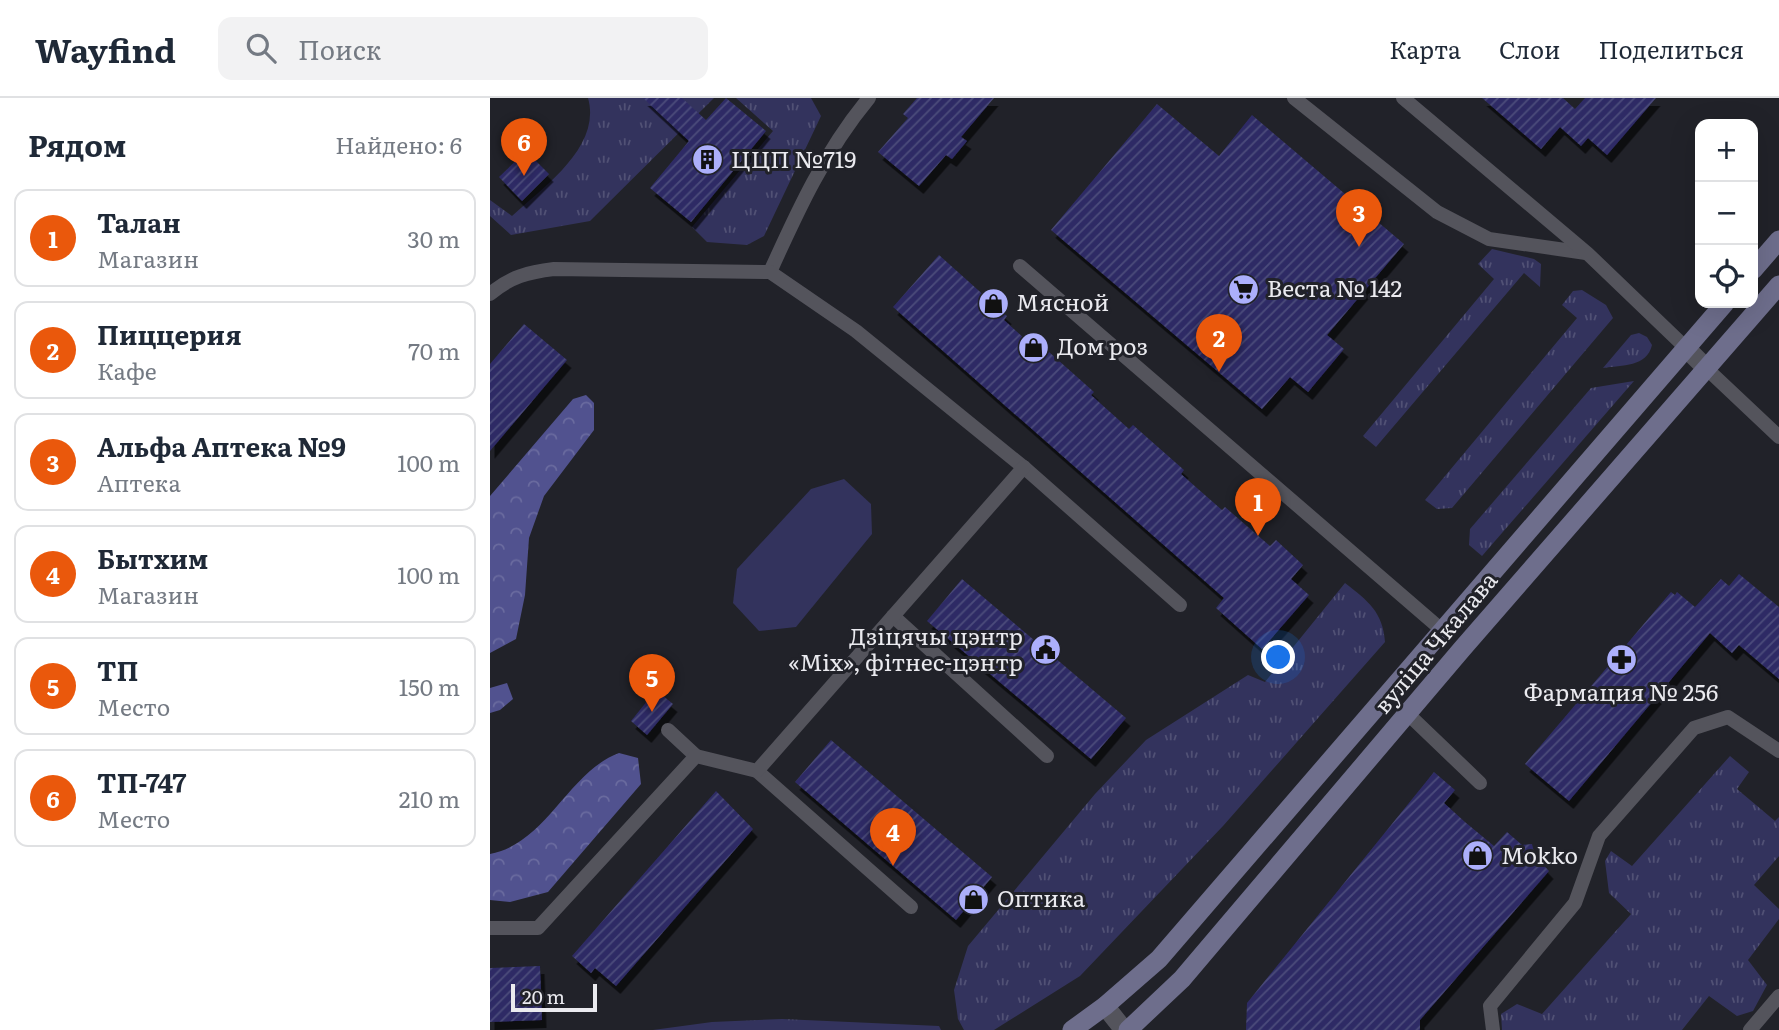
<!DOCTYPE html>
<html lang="ru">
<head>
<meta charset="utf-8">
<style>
  body { margin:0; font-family:Literata,serif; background:#f2f2f3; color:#1f2937 }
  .controls { position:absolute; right:21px; top:21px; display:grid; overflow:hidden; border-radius:14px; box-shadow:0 7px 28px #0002 }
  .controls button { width:63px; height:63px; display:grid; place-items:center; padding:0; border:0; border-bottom:2px solid #e0e1e3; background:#fff; color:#1f2937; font:35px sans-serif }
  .scale { position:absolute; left:21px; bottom:18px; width:86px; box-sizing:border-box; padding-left:7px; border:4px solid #eaeaef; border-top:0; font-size:19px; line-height:24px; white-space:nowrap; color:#eaeaef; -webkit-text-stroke:5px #212229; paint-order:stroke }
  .you { position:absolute; left:789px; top:560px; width:24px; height:24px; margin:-18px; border:5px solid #fff; border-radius:50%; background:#1a73e8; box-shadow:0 0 0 10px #1a73e833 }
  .badge { display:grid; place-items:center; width:46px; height:46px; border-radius:50%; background:#ea580c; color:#fff; font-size:23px; font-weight:700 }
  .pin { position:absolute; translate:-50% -58px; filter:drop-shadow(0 2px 4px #0008) }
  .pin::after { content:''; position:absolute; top:37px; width:24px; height:21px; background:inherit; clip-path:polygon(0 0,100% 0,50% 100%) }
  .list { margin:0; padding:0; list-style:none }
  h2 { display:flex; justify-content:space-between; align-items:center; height:91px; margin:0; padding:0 28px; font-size:30px }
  h2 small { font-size:23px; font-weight:400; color:#747a83 }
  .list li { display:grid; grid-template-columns:46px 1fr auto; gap:21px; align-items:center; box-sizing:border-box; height:98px; margin:0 14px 14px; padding:0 14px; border:2px solid #e0e1e3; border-radius:14px }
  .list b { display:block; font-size:26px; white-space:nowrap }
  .list p { margin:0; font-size:23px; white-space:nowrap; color:#747a83 }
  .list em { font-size:23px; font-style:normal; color:#747a83 }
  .icon { flex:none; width:38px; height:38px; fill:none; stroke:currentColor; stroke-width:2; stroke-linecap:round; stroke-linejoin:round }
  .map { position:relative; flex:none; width:1289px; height:932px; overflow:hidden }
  header { display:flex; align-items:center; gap:42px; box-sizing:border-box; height:98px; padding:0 35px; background:#fff; border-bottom:2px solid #e0e1e3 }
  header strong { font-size:33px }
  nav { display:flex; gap:38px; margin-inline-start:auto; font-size:24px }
  .search { width:490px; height:63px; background:#f2f2f3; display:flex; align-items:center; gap:18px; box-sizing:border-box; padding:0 24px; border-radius:14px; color:#747a83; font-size:26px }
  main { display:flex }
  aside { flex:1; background:#fff }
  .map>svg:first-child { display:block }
</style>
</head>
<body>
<header>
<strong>Wayfind</strong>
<div class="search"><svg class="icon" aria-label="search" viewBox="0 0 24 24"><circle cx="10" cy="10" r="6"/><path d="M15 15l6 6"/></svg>Поиск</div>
<nav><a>Карта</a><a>Слои</a><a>Поделиться</a></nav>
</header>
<main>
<aside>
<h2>Рядом<small>Найдено: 6</small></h2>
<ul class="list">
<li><span class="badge">1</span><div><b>Талан</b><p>Магазин</p></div><em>30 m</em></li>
<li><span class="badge">2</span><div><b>Пиццерия</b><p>Кафе</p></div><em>70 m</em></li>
<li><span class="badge">3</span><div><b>Альфа Аптека №9</b><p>Аптека</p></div><em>100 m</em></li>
<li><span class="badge">4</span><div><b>Бытхим</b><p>Магазин</p></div><em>100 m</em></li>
<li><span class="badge">5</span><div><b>ТП</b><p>Место</p></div><em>150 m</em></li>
<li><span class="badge">6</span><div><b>ТП-747</b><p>Место</p></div><em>210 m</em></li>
</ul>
</aside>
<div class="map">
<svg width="1289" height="932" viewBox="0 0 1289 932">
  <defs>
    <pattern id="grass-tufts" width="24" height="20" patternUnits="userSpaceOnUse" patternTransform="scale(1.75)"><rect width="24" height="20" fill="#33335d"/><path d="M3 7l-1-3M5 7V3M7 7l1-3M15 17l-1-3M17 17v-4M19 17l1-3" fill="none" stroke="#515175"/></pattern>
    <pattern id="forest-crowns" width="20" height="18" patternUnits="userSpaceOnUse" patternTransform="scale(1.75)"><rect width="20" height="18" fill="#51528f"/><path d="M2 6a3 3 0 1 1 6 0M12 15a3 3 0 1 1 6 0" fill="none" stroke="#6a6b9f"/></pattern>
    <pattern id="building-hatch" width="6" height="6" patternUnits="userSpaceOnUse" patternTransform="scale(1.75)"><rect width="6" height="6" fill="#2e2c65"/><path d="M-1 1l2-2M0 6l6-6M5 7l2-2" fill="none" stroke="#4c4b7b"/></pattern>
    <filter id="shadow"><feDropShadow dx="4.5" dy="8" stdDeviation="0" flood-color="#0009"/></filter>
  </defs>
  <rect width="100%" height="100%" fill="#212229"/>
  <!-- grass -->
  <g fill="url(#grass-tufts)">
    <path d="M98,0H224L100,123L21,137L0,118V102L22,118C53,89 112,49 98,0Z"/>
    <polygon points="246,0 321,0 331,18 274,138 257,147 217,144 202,129 283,33"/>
    <polygon points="1002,151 1044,161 1051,166 1050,189 1034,175 886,349 873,338 1004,181 988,166"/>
    <polygon points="1092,192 1116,207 1123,220 962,410 947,411 935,402 1087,220 1072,207 1083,193"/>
    <path d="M1149,235L1157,239L1162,247C1157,269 1132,267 1113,270L1141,237Z"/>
    <polygon points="1144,283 992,458 979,447 980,431 1101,290"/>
    <path d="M855,485C878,503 893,514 895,544L733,728L590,878L504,932H474L468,921L464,892L478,848L605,696L656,642L758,577L775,584Z"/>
    <polygon points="1240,658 1259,674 1247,691 1285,723 1289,719 1289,758 1264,787 1289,811 1289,821 1258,862 1277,887 1263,913 1247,918 1219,898 1192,932 1012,932 1011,916 1027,906 1052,916 1141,816 1119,795 1115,763 1121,753 1142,768"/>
    <polygon points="292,921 449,928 451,932 163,932 222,924"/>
  </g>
  <!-- forest -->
  <g fill="url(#forest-crowns)">
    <polygon points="96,297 104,305 104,332 54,398 39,440 35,497 26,541 0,555 0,398 83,301"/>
    <polygon points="17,585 23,601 10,612 0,615 0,590"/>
    <path d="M129,655L148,660L151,686L58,794L20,804L0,802V756C57,745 78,674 129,655Z"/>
  </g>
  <!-- garden -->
  <polygon fill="#33335d" points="354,381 381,406 382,436 306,529 269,533 243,505 247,471 321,391"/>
  <!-- building -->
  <g fill="url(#building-hatch)" filter="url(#shadow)">
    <polygon points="153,0 192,0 216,22 236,0 276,33 201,124 160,90 199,43"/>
    <polygon points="427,0 504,0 471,39 477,43 462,61 456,57 429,88 388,54 418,20 413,16"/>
    <polygon points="992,0 1073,0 1085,11 1095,0 1166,0 1117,57 1098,40 1091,48 1070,29 1051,51"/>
    <polygon points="667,6 729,58 762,17 914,146 837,237 854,251 818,294 800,279 772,311 561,132"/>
    <polygon points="36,53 59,76 32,103 9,79"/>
    <polygon points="449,157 517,218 514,222 555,259 559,254 604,294 601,297 639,331 643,327 694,372 691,376 732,412 735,409 780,448 786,442 813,467 801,481 819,497 772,551 726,510 734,500 403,209"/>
    <polygon points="34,226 77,262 0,353 0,266"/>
    <polygon points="1249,476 1289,509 1289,581 1249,547 1242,555 1220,535 1079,703 1035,666 1181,494 1185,497 1187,494 1205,509 1231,481 1239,488"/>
    <polygon points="472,481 636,620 601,661 437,523"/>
    <polygon points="166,592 183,606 157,637 141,623"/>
    <polygon points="341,642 502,779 466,822 305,684"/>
    <polygon points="944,674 965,692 954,705 975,724 1004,748 1017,734 1032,747 1042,746 1045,758 1059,773 930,922 930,932 756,932 757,905"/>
    <polygon points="226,693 263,731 126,888 105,870 101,875 82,858"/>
    <polygon points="50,868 52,922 0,924 0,870"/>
  </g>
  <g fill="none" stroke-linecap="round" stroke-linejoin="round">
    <!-- service -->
    <g stroke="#54545c" stroke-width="14">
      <polyline points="804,0 947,114 999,141 1096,155"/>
      <polyline points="913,0 1097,155 1196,250"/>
      <polyline points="530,168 953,533"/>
      <path d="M280,174C308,112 335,53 379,0"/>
      <path d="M0,196C20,179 38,174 64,171L280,174L366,233L537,372L690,507"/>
      <polyline points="1217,271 1289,339"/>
      <polyline points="403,518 557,658"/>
      <polyline points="918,616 990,685"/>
      <polyline points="178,632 206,658"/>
      <polyline points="267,673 421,809"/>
      <polyline points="0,830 48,830 206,658 267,673 534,369"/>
      <polyline points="1003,932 1000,908 1085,805 1109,738 1204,630 1238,619 1289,653"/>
      <polyline points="1260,932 1289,898"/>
    </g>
    <!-- minor -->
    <g stroke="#54545c" stroke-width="19">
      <polyline points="1196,250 1217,271"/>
      <polyline points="615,908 634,932"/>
    </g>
    <!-- secondary -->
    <g stroke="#6e6e8c" stroke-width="19">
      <polyline points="1263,172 1289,142"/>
      <polyline points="582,932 615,908 669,861 1235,205"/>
      <polyline points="638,932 692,881 972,551 1289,187"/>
    </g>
  </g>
  <!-- icons -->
  <defs>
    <symbol id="building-disc" viewBox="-11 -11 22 22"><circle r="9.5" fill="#acaffb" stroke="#212229"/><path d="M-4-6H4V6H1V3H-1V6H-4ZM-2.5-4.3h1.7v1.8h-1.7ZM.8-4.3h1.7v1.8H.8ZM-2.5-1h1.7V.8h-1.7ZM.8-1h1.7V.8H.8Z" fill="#111"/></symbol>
    <symbol id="supermarket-disc" viewBox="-11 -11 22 22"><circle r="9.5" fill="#acaffb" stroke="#212229"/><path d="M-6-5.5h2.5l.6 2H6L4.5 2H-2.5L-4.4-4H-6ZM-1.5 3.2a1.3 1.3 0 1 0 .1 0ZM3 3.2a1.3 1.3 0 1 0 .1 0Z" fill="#111"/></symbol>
    <symbol id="shop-disc" viewBox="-11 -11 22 22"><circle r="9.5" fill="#acaffb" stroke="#212229"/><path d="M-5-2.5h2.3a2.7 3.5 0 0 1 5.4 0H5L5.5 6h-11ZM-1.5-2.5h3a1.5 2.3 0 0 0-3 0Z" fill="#111"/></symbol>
    <symbol id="civic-disc" viewBox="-11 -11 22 22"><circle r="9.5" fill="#acaffb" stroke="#212229"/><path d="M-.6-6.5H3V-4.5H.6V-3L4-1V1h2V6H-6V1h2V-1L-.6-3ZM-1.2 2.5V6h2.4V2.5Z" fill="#111"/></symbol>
    <symbol id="pharmacy-disc" viewBox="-11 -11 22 22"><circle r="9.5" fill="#acaffb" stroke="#212229"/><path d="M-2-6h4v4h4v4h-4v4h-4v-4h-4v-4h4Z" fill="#111"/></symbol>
  </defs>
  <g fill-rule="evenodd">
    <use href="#building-disc" x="200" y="44" width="35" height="35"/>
    <use href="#supermarket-disc" x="736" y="174" width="35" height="35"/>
    <use href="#shop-disc" x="486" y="188" width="35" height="35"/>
    <use href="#shop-disc" x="526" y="232" width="35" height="35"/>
    <use href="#civic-disc" x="538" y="534" width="35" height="35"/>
    <use href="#pharmacy-disc" x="1114" y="544" width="35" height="35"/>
    <use href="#shop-disc" x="970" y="740" width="35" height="35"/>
    <use href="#shop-disc" x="466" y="784" width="35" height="35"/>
  </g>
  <g text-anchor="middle" stroke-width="6" stroke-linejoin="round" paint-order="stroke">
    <!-- poi labels -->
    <g font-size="23" fill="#eaeaef" stroke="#212229" text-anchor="start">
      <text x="241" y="70">ЦЦП №719</text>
      <text x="777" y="199">Веста № 142</text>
      <text x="526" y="213">Мясной</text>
      <text x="567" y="257">Дом роз</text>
      <text x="533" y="547" text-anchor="end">Дзіцячы цэнтр<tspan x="533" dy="26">«Mix», фітнес-цэнтр</tspan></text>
      <text x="1131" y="603" text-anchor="middle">Фармация № 256</text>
      <text x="1011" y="766">Mokko</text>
      <text x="507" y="809">Оптика</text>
    </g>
    <!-- street labels -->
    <g font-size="23" fill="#eaeaef" stroke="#212229">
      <text transform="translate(946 545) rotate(-50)" y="8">вуліца Чкалава</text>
    </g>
  </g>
</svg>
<div class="controls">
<button>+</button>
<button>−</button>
<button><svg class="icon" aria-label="locate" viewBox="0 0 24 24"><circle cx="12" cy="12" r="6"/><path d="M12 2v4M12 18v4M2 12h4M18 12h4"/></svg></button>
</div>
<div class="scale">20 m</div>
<div class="you"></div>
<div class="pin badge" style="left:768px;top:438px">1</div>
<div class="pin badge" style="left:729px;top:274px">2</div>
<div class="pin badge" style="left:869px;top:149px">3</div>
<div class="pin badge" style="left:403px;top:768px">4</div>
<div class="pin badge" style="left:162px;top:614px">5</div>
<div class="pin badge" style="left:34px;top:78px">6</div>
</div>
</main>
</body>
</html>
